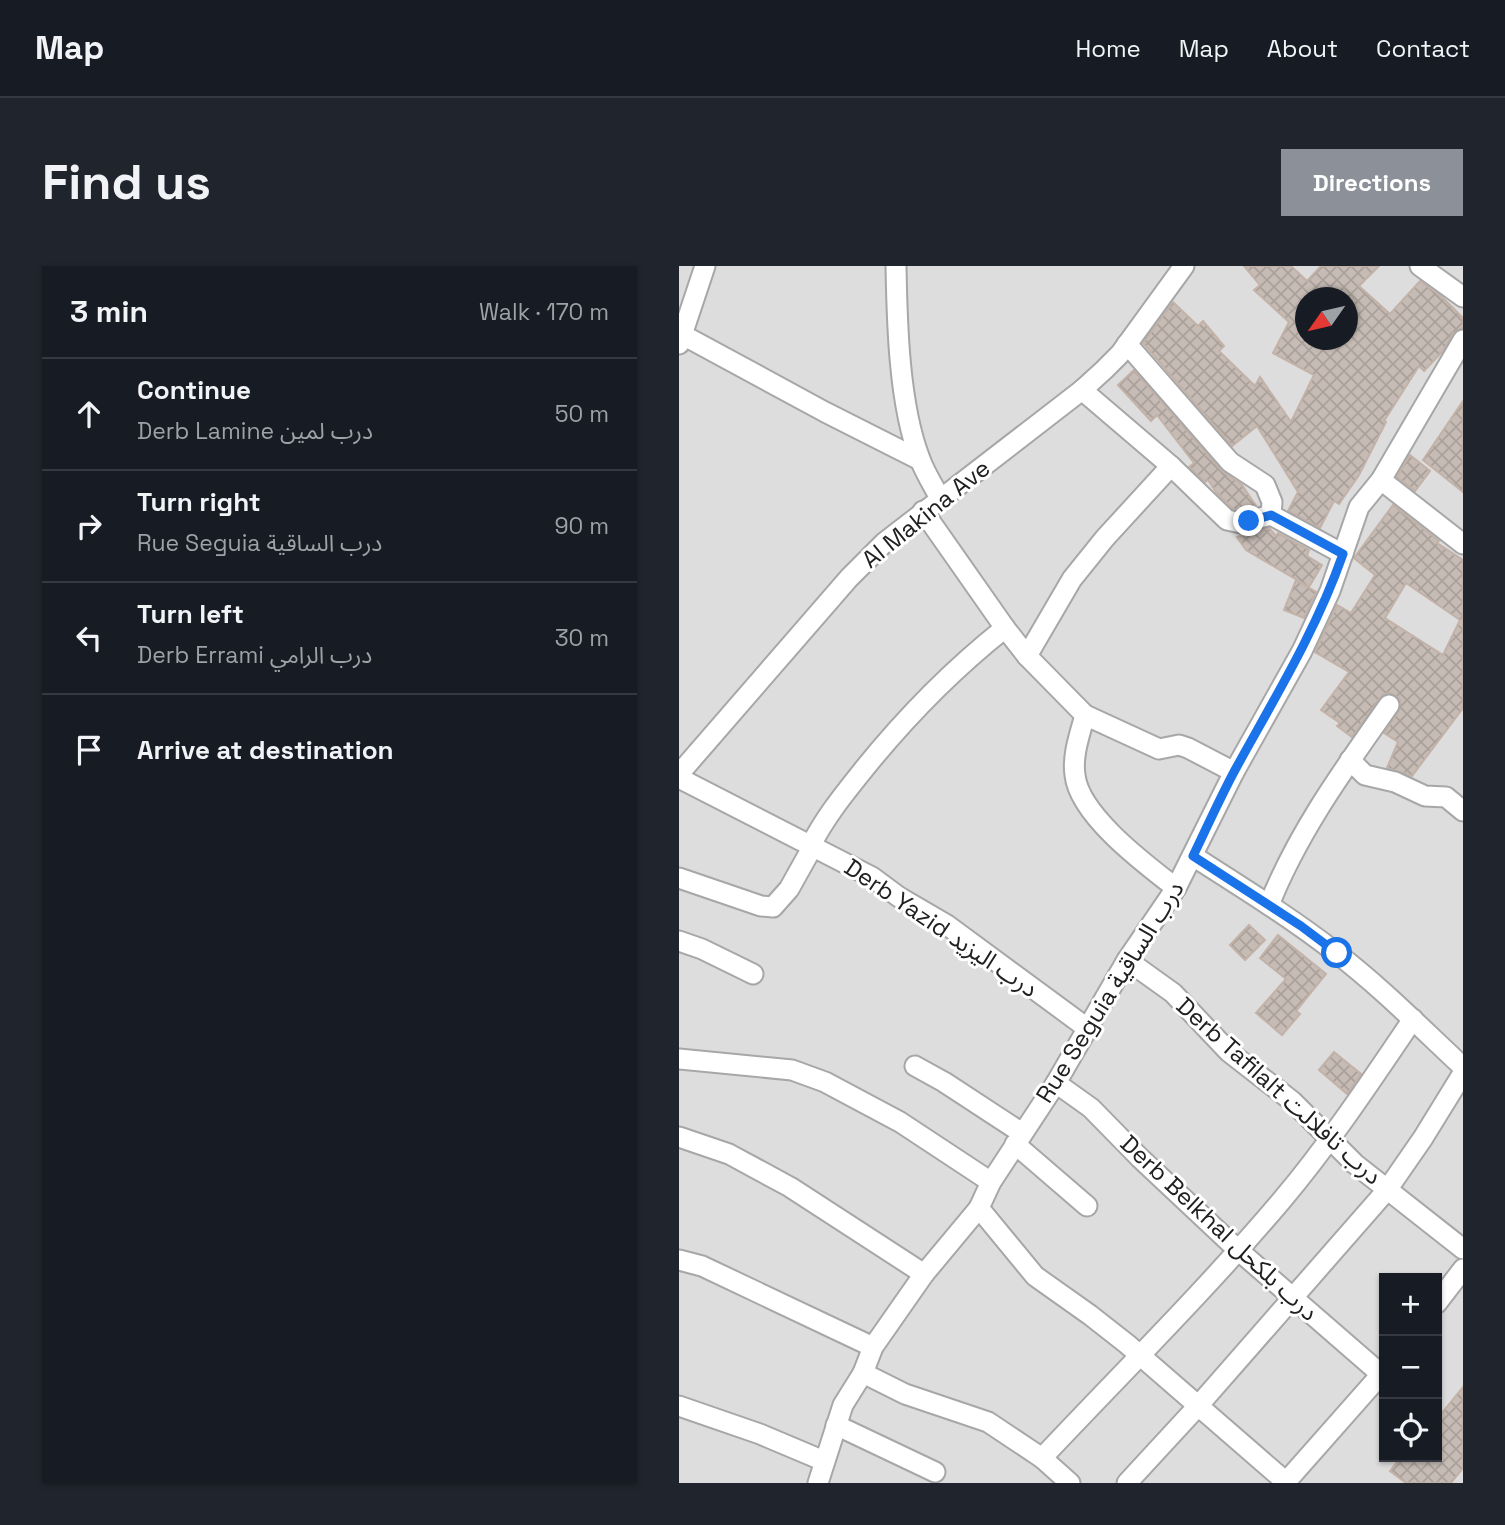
<!DOCTYPE html>
<html lang="en">
<head>
<meta charset="utf-8">
<style>
  body { margin:0; font-family:"Space Grotesk","Noto Sans Arabic",sans-serif; background:#20242c; color:#f1f3f6 }
  .controls { position:absolute; right:21px; bottom:21px; display:grid; overflow:hidden; border-radius:0px; box-shadow:0 2px 5px #0004 }
  .controls button { width:63px; height:63px; display:grid; place-items:center; padding:0; border:0; border-bottom:2px solid #363941; background:#171b24; color:#f1f3f6; font:35px sans-serif }
  .compass { position:absolute; left:616px; top:21px; width:63px; height:63px; border-radius:50%; background:#171b24; box-shadow:0 2px 5px #0004; rotate:236deg }
  .stop { position:absolute; width:21px; height:21px; margin:-16px; border:5px solid #1a73e8; border-radius:50%; background:#fff }
  .stop.end { background:#1a73e8; border-color:#fff; box-shadow:0 2px 7px #0008 }
  .list { margin:0; padding:0; list-style:none }
  h2 { display:flex; justify-content:space-between; align-items:center; height:91px; margin:0; padding:0 28px; font-size:30px }
  h2 small { font-size:23px; font-weight:400; color:#9ea1a6 }
  .list li { display:grid; grid-template-columns:46px 1fr auto; gap:21px; align-items:center; box-sizing:border-box; height:112px; padding:0 28px; border-top:2px solid #363941 }
  .list b { display:block; font-size:26px; white-space:nowrap }
  .list p { margin:0; font-size:23px; white-space:nowrap; color:#9ea1a6 }
  .list em { font-size:23px; font-style:normal; color:#9ea1a6 }
  .icon { flex:none; width:38px; height:38px; fill:none; stroke:currentColor; stroke-width:2; stroke-linecap:round; stroke-linejoin:round }
  .map { position:relative; flex:none; width:784px; height:1217px; overflow:hidden; border-radius:0px }
  header { display:flex; align-items:center; gap:42px; box-sizing:border-box; height:98px; padding:0 35px; background:#171b24; border-bottom:2px solid #363941 }
  header strong { font-size:33px }
  nav { display:flex; gap:38px; margin-inline-start:auto; font-size:24px }
  .intro { display:flex; align-items:center; justify-content:space-between; box-sizing:border-box; height:168px; padding:0 42px }
  h1 { margin:0; font-size:49px }
  .button { padding:18px 32px; border-radius:0px; background:#8c9099; color:#fff; font-size:24px; font-weight:700 }
  main { display:flex; gap:42px; padding:0 42px }
  aside { flex:1; background:#171b24; border-radius:0px; box-shadow:0 2px 5px #0004 }
  .map>svg:first-child { display:block }
</style>
</head>
<body>
<header>
<strong>Map</strong>
<nav><a>Home</a><a>Map</a><a>About</a><a>Contact</a></nav>
</header>
<div class="intro"><h1>Find us</h1><a class="button">Directions</a></div>
<main>
<aside>
<h2>3 min<small>Walk · 170 m</small></h2>
<ul class="list">
<li><svg class="icon" aria-label="ahead" viewBox="0 0 24 24"><path d="M12 20V5M6 11l6-6 6 6"/></svg><div><b>Continue</b><p>Derb Lamine درب لمين</p></div><em>50 m</em></li>
<li><svg class="icon" aria-label="right" viewBox="0 0 24 24"><path d="M7 20v-9h11M14 6l5 5-5 5"/></svg><div><b>Turn right</b><p>Rue Seguia درب الساقية</p></div><em>90 m</em></li>
<li><svg class="icon" aria-label="left" viewBox="0 0 24 24"><path d="M17 20v-9H6M10 6l-5 5 5 5"/></svg><div><b>Turn left</b><p>Derb Errami درب الرامي</p></div><em>30 m</em></li>
<li><svg class="icon" aria-label="arrive" viewBox="0 0 24 24"><path d="M6 21V4h12l-3 4 3 4H6"/></svg><div><b>Arrive at destination</b></div></li>
</ul>
</aside>
<div class="map">
<svg width="784" height="1217" viewBox="0 0 784 1217">
  <defs>
    <pattern id="building-cross-hatch" width="8" height="8" patternUnits="userSpaceOnUse" patternTransform="scale(1.75)"><rect width="8" height="8" fill="#c6bcb5"/><path d="M0 0l8 8M0 8l8-8" fill="none" stroke="#aaa19b"/></pattern>
  </defs>
  <rect width="100%" height="100%" fill="#f1ece6"/>
  <!-- residential -->
  <path fill="#dedddd" fill-rule="evenodd" d="M0,0H784V1217H0ZM626,32H668V74H626ZM705,1012H758V1191H705Z"/>
  <!-- building -->
  <g fill="url(#building-cross-hatch)" stroke="#c3b2a8" stroke-width="2" fill-rule="evenodd">
    <path d="M565,0H612L628,15L642,0H700L680,20L711,48L741,15L763,31L784,52V62L774,67L764,85L745,105L740,100L705,155L707,156L680,209L660,238L655,235L641,262L609,245L619,226L578,160L553,180L464,77L494,36L519,60L524,55L545,80L540,85L576,120L581,111L612,156L635,109L594,87L610,56L575,24L581,19ZM626,32H668V74H626Z"/>
    <polygon points="455,104 542,204 563,219 577,240 562,244 554,243 537,226 529,214 526,216 510,201 515,197 478,149 472,155 439,119"/>
    <polygon points="784,135 784,226 744,194"/>
    <polygon points="731,189 751,205 736,225 718,211"/>
    <path d="M714,239L760,275L758,277L784,294V442L733,510L708,502L719,476L705,467L720,445L721,433L712,427L704,428L673,471L658,460L661,457L642,444L670,406L636,386L658,339L672,347L696,309L675,292ZM727,317L781,354L764,389L706,352Z"/>
    <polygon points="590,262 597,270 599,267 630,284 628,290 643,299 630,321 567,284 558,271"/>
    <polygon points="617,314 637,326 625,352 605,344"/>
    <polygon points="570,659 586,674 566,694 551,679"/>
    <polygon points="599,669 647,708 617,745 621,748 603,769 577,747 607,713 581,692"/>
    <polygon points="655,786 682,808 668,828 640,804"/>
    <polygon points="784,1121 784,1202 772,1217 727,1217 711,1205 722,1191 758,1191 758,1153"/>
  </g>
  <g fill="none" stroke-linecap="round" stroke-linejoin="round">
    <defs>
      <g id="street">
        <path d="M217,0C218,58 220,139 241,193C246,207 254,219 261,232"/>
        <polyline points="741,0 784,31"/>
        <polyline points="4,69 146,146 241,194"/>
        <polyline points="0,78 26,0"/>
        <polyline points="448,78 551,196 586,219 593,236 592,249"/>
        <polyline points="403,124 492,200 548,254 562,257 592,249 664,288"/>
        <polyline points="702,214 784,278"/>
        <path d="M244,245L326,362L348,390L406,449C401,468 393,489 396,509C400,549 466,598 497,622"/>
        <polyline points="348,390 393,313 426,272 492,200"/>
        <polyline points="406,449 480,483 500,479 509,482 555,506"/>
        <polyline points="671,494 686,509 716,516 746,530 767,531 784,545"/>
        <polyline points="0,508 170,312 206,276 403,124 425,104 441,88 505,0"/>
        <polyline points="0,512 193,611 220,631 268,659 408,762"/>
        <path d="M132,579C147,550 165,528 185,503C227,451 273,404 326,362"/>
        <path d="M514,590C562,621 611,651 656,686C702,721 742,762 784,801"/>
        <polyline points="0,612 82,640 94,641 110,623 134,580"/>
        <path d="M590,639C619,566 665,503 710,439"/>
        <polyline points="0,675 23,683 74,708"/>
        <polyline points="448,694 494,727 550,786 613,835 676,898 784,983"/>
        <polyline points="0,793 113,804 146,816 221,856 312,916"/>
        <polyline points="236,800 265,816 343,867"/>
        <polyline points="377,817 412,842 461,892 559,984 703,1109"/>
        <polyline points="0,871 50,888 111,921 245,1008"/>
        <polyline points="336,878 408,940"/>
        <polyline points="300,942 356,1010 411,1049 448,1078 607,1216"/>
        <polyline points="0,994 23,1000 194,1081"/>
        <polyline points="758,1037 784,1003"/>
        <polyline points="184,1107 226,1128 309,1156 363,1192 391,1217"/>
        <polyline points="0,1140 81,1168 145,1195"/>
        <polyline points="157,1159 256,1206"/>
        <path d="M363,1192C443,1107 527,1024 603,934C651,877 692,815 734,753"/>
        <polyline points="139,1217 164,1139 184,1107 194,1081 245,1008 300,942 312,916 377,817 448,694 497,622 555,506 623,385 651,325 680,241 702,214 784,74"/>
        <polyline points="448,1217 519,1140 708,924 744,872 784,807"/>
        <polyline points="606,1217 705,1105"/>
      </g>
    </defs>
    <!-- street casing -->
    <use href="#street" stroke="#a7a7a7" stroke-width="23"/>
    <!-- street -->
    <use href="#street" stroke="#fff" stroke-width="19"/>
  </g>
  <g fill="none" stroke-linecap="round" stroke-linejoin="round">
    <!-- route -->
    <path stroke="#1a73e8" stroke-width="9" d="M570,255L592,249L664,288C637,365 595,433 556,504C541,532 528,561 514,590L622,660L658,687"/>
  </g>
  <g text-anchor="middle" stroke-width="6" stroke-linejoin="round" paint-order="stroke">
    <!-- street labels -->
    <g font-size="24" fill="#202020" stroke="#fff">
      <text transform="translate(247 248) rotate(-39)" y="8">Al Makina Ave</text>
      <text transform="translate(262 662) rotate(34)" y="8">Derb Yazid درب اليزيد</text>
      <text transform="translate(431 726) rotate(-58)" y="8">Rue Seguia درب الساقية</text>
      <text transform="translate(600 825) rotate(42)" y="8">Derb Tafilalt درب تافلالت</text>
      <text transform="translate(540 962) rotate(43)" y="8">Derb Belkhal درب بلكحل</text>
    </g>
  </g>
</svg>
<div class="controls">
<button>+</button>
<button>−</button>
<button><svg class="icon" aria-label="locate" viewBox="0 0 24 24"><circle cx="12" cy="12" r="6"/><path d="M12 2v4M12 18v4M2 12h4M18 12h4"/></svg></button>
</div>
<svg class="compass" viewBox="-18 -18 36 36"><path d="M0-13l5 13h-10z" fill="#e53935"/><path d="M0 13l5-13h-10z" fill="#9ea1a6"/></svg>
<div class="stop" style="left:658px;top:687px"></div>
<div class="stop end" style="left:570px;top:255px"></div>
</div>
</main>
</body>
</html>
